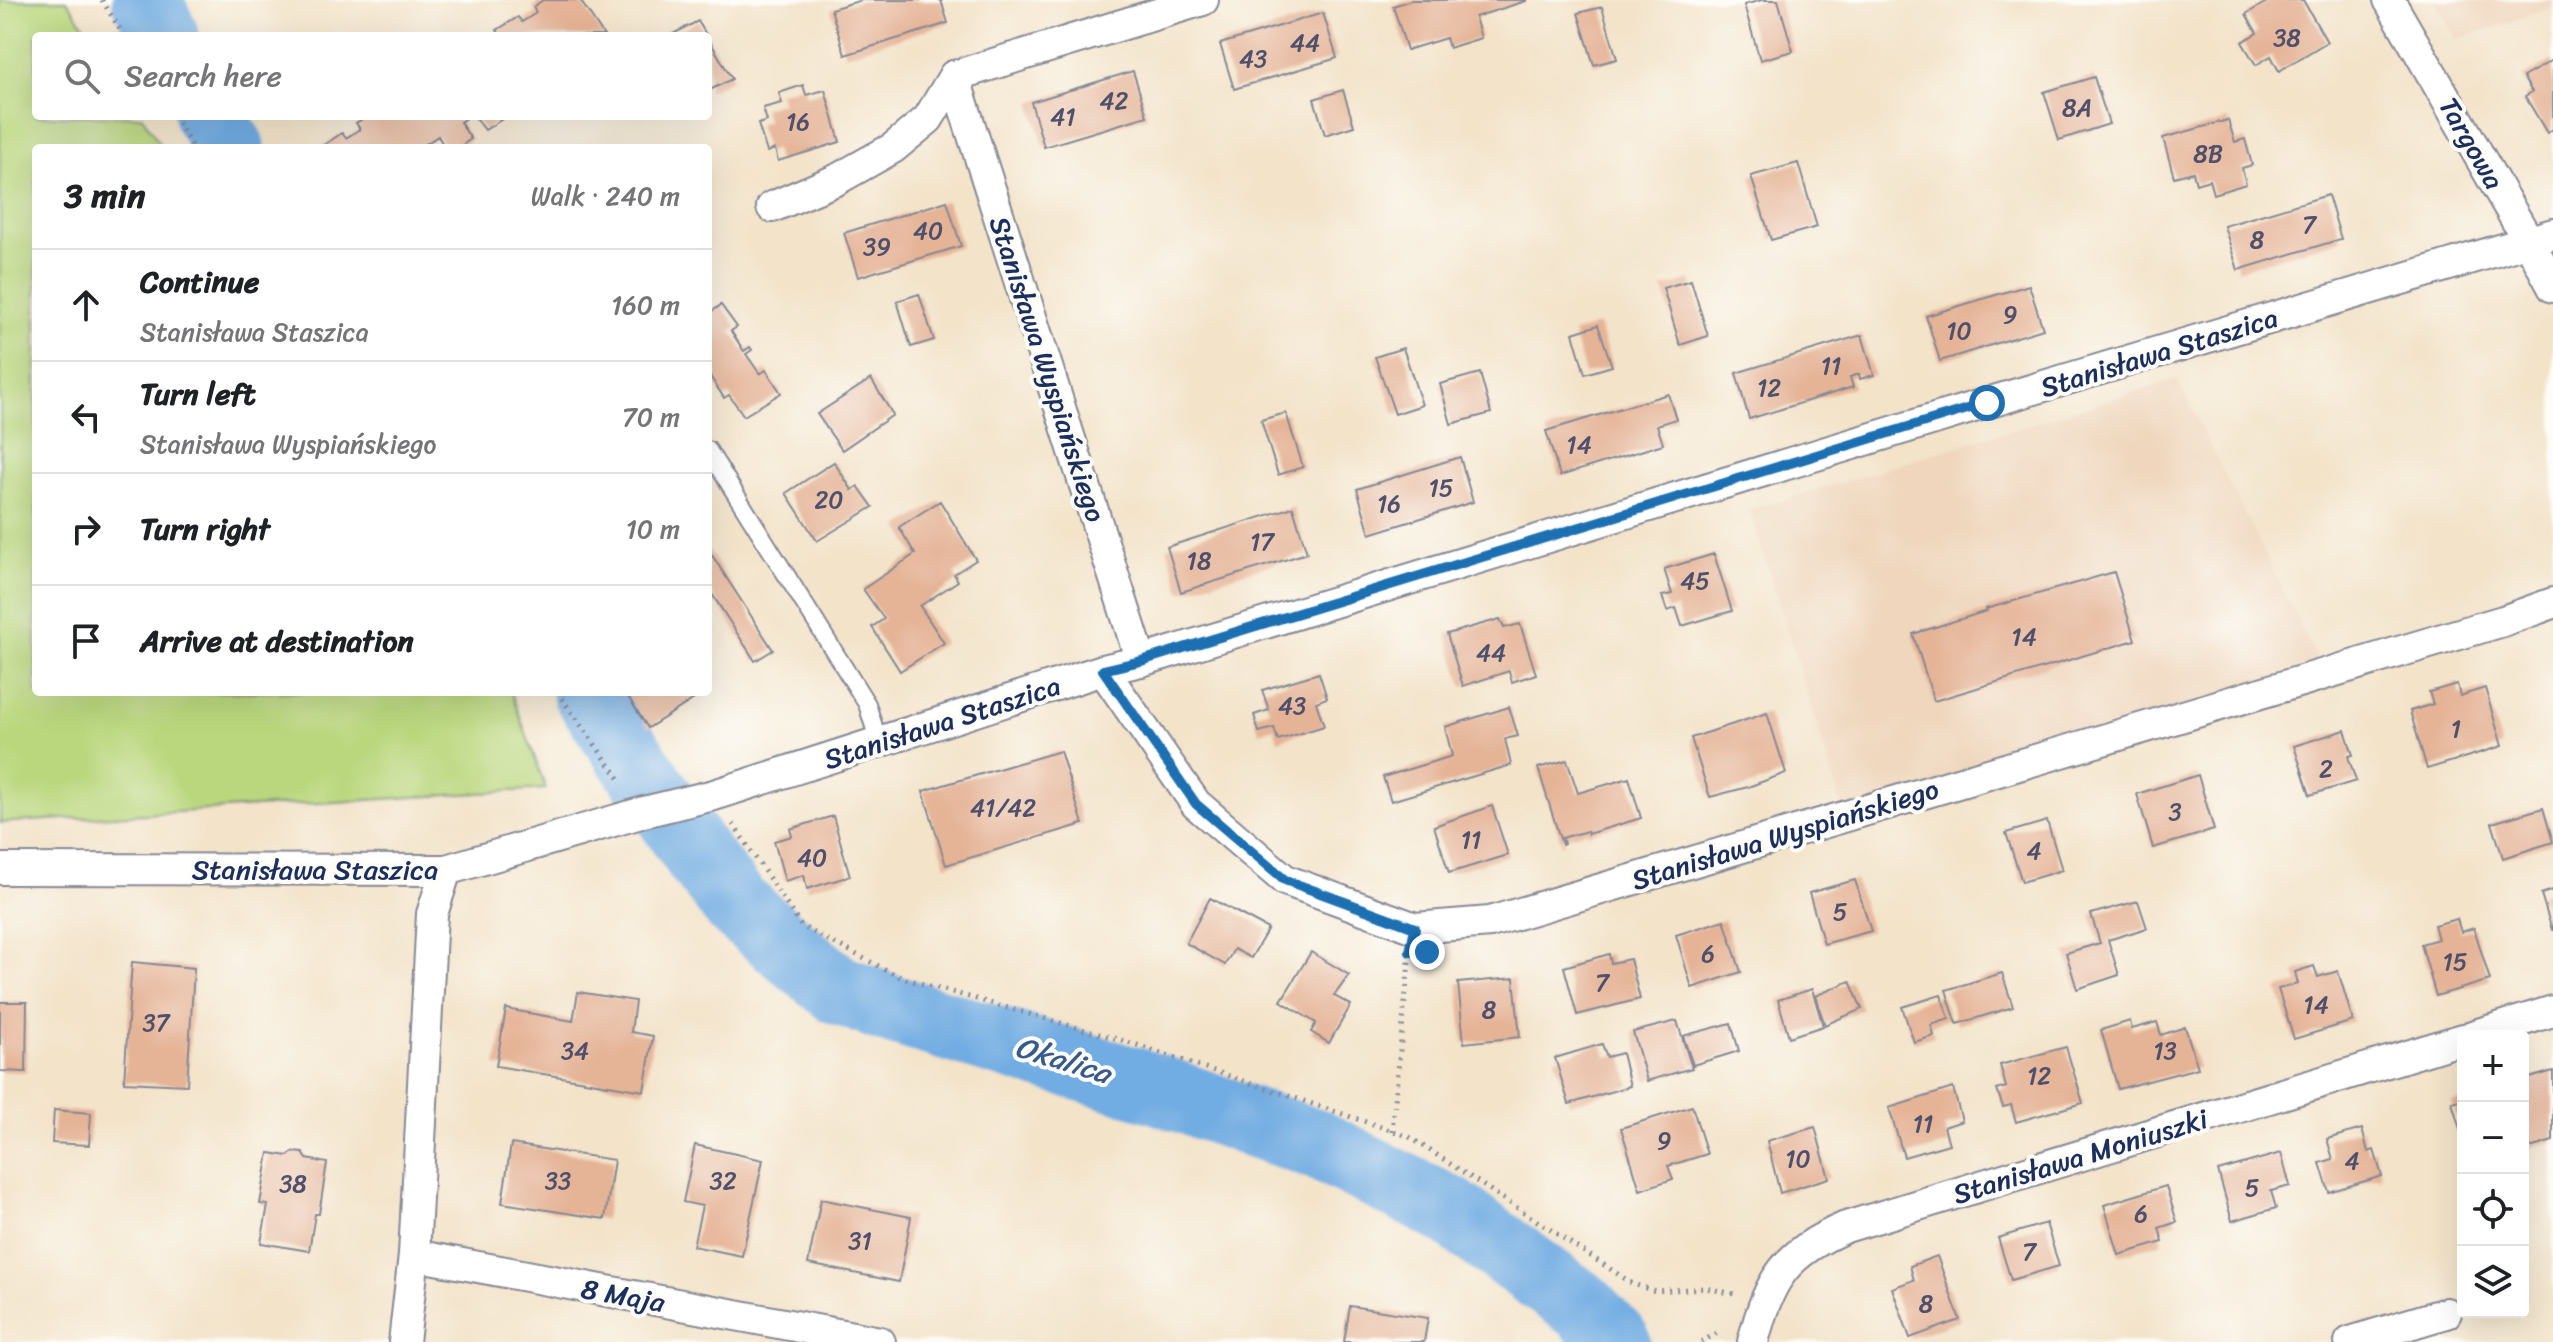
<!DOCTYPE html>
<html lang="en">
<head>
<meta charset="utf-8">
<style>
  body { margin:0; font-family:Sriracha,sans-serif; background:#f6f6f6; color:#202124 }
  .controls { position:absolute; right:24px; bottom:24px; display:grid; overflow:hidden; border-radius:8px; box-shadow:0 8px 32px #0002 }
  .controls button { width:72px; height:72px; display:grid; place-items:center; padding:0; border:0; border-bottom:2px solid #e0e0e0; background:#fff; color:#202124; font:40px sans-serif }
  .stop { position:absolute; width:24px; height:24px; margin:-18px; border:6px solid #1f6fb2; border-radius:50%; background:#fff }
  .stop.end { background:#1f6fb2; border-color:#fff; box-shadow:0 2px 8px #0008 }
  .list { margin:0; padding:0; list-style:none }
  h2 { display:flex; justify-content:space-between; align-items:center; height:104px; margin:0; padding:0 32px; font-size:34px }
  h2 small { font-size:26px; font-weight:400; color:#757577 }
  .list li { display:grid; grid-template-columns:52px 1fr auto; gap:24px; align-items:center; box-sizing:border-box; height:112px; padding:0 32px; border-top:2px solid #e0e0e0 }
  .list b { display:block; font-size:30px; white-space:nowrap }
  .list p { margin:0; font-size:26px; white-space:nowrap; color:#757577 }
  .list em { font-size:26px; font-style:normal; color:#757577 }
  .icon { flex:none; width:44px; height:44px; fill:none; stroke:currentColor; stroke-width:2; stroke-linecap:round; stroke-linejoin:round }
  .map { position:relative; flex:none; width:2553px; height:1342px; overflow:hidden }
  .search { position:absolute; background:#fff; box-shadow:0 8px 32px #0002; left:32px; top:32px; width:680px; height:88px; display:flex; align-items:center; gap:20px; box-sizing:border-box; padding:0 28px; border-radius:8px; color:#757577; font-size:30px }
  .panel { position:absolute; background:#fff; box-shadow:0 8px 32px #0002; left:32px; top:144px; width:680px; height:552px; border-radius:8px }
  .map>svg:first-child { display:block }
</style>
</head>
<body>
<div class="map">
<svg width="2553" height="1342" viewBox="0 0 2553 1342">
  <rect width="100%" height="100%" fill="#fdfcf7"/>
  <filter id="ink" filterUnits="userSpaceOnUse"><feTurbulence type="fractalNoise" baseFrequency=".0125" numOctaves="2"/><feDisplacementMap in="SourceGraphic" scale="16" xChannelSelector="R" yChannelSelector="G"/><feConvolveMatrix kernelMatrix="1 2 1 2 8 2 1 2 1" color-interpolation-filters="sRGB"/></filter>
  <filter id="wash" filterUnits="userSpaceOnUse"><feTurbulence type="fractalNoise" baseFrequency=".006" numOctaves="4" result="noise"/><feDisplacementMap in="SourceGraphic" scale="32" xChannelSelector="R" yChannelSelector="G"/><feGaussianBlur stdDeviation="1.8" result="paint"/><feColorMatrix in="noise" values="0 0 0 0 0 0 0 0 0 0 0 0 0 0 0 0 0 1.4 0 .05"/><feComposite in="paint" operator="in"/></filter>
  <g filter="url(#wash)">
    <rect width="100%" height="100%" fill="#f3e3c9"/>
    <!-- built -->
    <g fill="#efd6bc">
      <polygon points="2434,0 2553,0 2553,7 2457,40"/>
      <polygon points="2177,379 2325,674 1845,817 1750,510"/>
    </g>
    <!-- green -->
    <polygon fill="#bad77d" stroke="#6a836e" stroke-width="2" points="0,0 67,0 91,36 36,36 36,116 142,116 162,148 36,148 36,692 511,692 546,789 0,823"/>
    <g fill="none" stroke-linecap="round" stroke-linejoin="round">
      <!-- river -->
      <g stroke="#71ace2" stroke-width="70">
        <polyline points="147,0 164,36"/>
        <polyline points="209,116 230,148"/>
        <polyline points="587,692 700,859 738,907 837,989 884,1007 1157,1089 1318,1145 1450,1211 1583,1307 1616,1342"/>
      </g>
    </g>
    <g id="blocks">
      <!-- building -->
      <g fill="#e5b396">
        <polygon points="543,0 580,0 604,36 501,36 497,30 518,17 522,22 536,13 533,7"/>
        <polygon points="862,0 941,0 948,23 845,55 831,9"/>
        <polygon points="1411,0 1526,0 1526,1 1475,17 1481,38 1449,48 1446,38 1407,50 1393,6"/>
        <polygon points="1762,0 1778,0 1793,51 1760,60 1744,5"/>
        <polygon points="2270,0 2303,0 2327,42 2279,71 2271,56 2256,65 2242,42 2257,33 2246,14"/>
        <polygon points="1602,7 1617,59 1594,65 1578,13"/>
        <polygon points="1323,13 1337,58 1234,89 1220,44"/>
        <polygon points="698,21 707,36 669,36"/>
        <polygon points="708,38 732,79 708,91"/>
        <polygon points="2553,60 2553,129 2547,133 2525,96 2532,92 2523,77"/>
        <polygon points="1133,71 1147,116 1044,147 1031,102"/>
        <polygon points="2094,77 2109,124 2059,140 2044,92"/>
        <polygon points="803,85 806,95 825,90 840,142 778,161 775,149 767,152 758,124 767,121 763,108 782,103 779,93"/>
        <polygon points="1343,90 1354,126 1325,135 1314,99"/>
        <polygon points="367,116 469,116 460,122 471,139 458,148 445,148 438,136 424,145 426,148 323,148 322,146 342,133 346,138 360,129 356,123"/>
        <polygon points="474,116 507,116 485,130"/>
        <polygon points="2228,120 2235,142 2245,139 2252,165 2242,168 2246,184 2213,194 2209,180 2196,184 2193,172 2174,177 2163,138"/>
        <polygon points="1798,163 1817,227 1771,240 1751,176"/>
        <polygon points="2328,195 2341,239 2238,270 2224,226"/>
        <polygon points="947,201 961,246 858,277 844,233"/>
        <polygon points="1691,280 1708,336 1680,345 1663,288"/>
        <polygon points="2029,285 2043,329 1940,361 1926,316"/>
        <polygon points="919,294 934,340 911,347 897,301"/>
        <polygon points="721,305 737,327 731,331 744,351 750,347 752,350 746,354 760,374 766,370 781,393 744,416 729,395 724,398 708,373 708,314"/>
        <polygon points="1598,325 1612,366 1585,374 1573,333"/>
        <polygon points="1862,335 1874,375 1860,379 1859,374 1850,377 1853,387 1749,419 1736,373"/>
        <polygon points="1403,348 1422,405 1395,414 1375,357"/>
        <polygon points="1480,373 1491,413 1451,424 1440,384"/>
        <polygon points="871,379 893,415 842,450 817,414"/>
        <polygon points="1668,394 1676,419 1657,425 1663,444 1560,476 1546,431"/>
        <polygon points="1286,413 1303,467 1278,475 1261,420"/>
        <polygon points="1460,457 1473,502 1370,534 1357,489"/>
        <polygon points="834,462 852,490 858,486 873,507 817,541 786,493"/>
        <polygon points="940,501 976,560 954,574 958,581 920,606 944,643 900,671 872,627 884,619 863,589 915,554 899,527"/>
        <polygon points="1293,507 1307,553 1181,592 1167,547"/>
        <polygon points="708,549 773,650 755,661 708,588"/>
        <polygon points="1714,554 1732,611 1682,626 1676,608 1667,611 1662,596 1672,594 1664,569"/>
        <polygon points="2114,572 2135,640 1934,701 1913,634 1987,611 1986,609"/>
        <polygon points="1500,619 1504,628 1520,624 1536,674 1512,682 1509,671 1463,686 1447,634"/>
        <polygon points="1319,673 1327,698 1316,702 1324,726 1278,740 1274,728 1259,732 1254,715 1269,710 1262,690"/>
        <polygon points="2457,684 2460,696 2485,688 2502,746 2427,769 2410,711 2433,704 2429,692"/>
        <polygon points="625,692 705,692 648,728"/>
        <polygon points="1509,707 1518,736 1505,739 1511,765 1391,801 1383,777 1452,756 1445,727"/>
        <polygon points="1767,713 1786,773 1748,787 1710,797 1691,738"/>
        <polygon points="2345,730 2353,755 2348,756 2356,781 2310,795 2294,746"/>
        <polygon points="1060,751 1083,824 946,865 923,791"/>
        <polygon points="1567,760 1578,793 1629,778 1641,818 1588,834 1587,831 1562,838 1564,844 1562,845 1538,768"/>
        <polygon points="2198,775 2214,830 2153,848 2137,794"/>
        <polygon points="1492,806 1508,855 1449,873 1434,826"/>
        <polygon points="2543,808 2553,842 2503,858 2492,823"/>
        <polygon points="833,816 850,876 807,889 804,875 785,881 774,841 792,836 790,829"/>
        <polygon points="2047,821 2062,870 2022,882 2006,833"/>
        <polygon points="1855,880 1871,931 1824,944 1809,893"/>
        <polygon points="2553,890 2553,930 2552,930 2541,894"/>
        <polygon points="1210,898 1268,929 1251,958 1234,949 1225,965 1186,943"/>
        <polygon points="2138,901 2147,928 2108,940 2119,975 2077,989 2066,953 2100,943 2091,914"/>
        <polygon points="2457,919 2461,932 2474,928 2490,980 2436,996 2421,944 2438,939 2434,925"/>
        <polygon points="1724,920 1741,972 1692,988 1676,935"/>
        <polygon points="1311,952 1349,975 1334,996 1351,1005 1329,1043 1311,1032 1316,1023 1281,1001"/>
        <polygon points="1609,954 1611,963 1630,959 1640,999 1577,1015 1564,967"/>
        <polygon points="132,962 194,968 187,1085 124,1082"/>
        <polygon points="2314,966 2318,977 2338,971 2353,1021 2294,1039 2278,989 2298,984 2295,972"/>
        <polygon points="2002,973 2013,1007 1957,1024 1946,990"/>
        <polygon points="1514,978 1520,1037 1464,1043 1458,983"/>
        <polygon points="1850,981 1862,1009 1825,1025 1815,996"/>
        <polygon points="1812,989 1823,1026 1789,1037 1778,1000"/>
        <polygon points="578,992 635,1001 631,1032 653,1036 644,1091 496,1066 506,1009 573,1021"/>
        <polygon points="1941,995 1949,1019 1931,1025 1934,1036 1914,1042 1902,1007"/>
        <polygon points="0,1002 27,1002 26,1072 0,1071"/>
        <polygon points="1677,1021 1692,1068 1647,1081 1633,1032"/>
        <polygon points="2130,1021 2132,1029 2157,1022 2161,1035 2185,1027 2198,1068 2118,1089 2101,1030"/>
        <polygon points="1731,1023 1739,1051 1693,1065 1683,1036"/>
        <polygon points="1602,1044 1607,1057 1622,1053 1630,1086 1569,1104 1555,1058"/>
        <polygon points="2066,1047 2083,1103 2016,1122 2011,1105 2003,1107 1997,1090 2006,1087 2000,1065"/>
        <polygon points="2553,1071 2553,1141 2523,1150 2523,1080"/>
        <polygon points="1953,1088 1962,1121 1944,1127 1949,1144 1904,1157 1889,1108"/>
        <polygon points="2463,1099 2463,1136 2462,1136 2452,1102"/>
        <polygon points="1692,1106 1707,1154 1668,1166 1673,1179 1640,1190 1621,1128"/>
        <polygon points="54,1110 91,1113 89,1145 52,1143"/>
        <polygon points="1815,1127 1829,1178 1780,1193 1767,1141"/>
        <polygon points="2362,1129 2368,1152 2374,1150 2382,1176 2329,1192 2320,1163 2333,1159 2327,1139"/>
        <polygon points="511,1144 614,1160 605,1219 502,1203"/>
        <polygon points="695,1145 763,1160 742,1256 693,1246 702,1206 683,1202"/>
        <polygon points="293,1152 303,1153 307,1159 327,1163 319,1214 315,1214 309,1251 261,1243 268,1205 260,1204 269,1153 288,1156"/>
        <polygon points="2281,1153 2290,1186 2271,1191 2276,1208 2232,1221 2218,1171"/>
        <polygon points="2166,1186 2177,1222 2159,1228 2163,1242 2119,1255 2104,1205"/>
        <polygon points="821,1199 911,1217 899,1282 808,1264"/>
        <polygon points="2046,1223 2059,1266 2011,1280 1998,1238"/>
        <polygon points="1937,1256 1960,1320 1910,1338 1892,1288 1914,1280 1910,1266"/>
        <polygon points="1350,1306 1428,1318 1424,1342 1344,1342"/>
      </g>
    </g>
  </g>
  <g filter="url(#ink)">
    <use href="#blocks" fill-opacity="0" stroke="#878994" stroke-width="2"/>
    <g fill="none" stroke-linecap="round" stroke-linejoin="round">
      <defs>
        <polyline id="service" points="708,450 867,704 879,743"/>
        <g id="minor">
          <polyline points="2389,0 2529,242 2553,287"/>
          <polyline points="954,76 1141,661"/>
          <polyline points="954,76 1203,0"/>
          <polyline points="772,207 836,180 893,148 928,119 954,76"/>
          <polyline points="1103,670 1196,804 1285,880 1415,928 1490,922 2503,621 2553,603"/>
          <polyline points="0,869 446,870 644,812 714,795 1103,670 1141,661 1987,403 2553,234"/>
          <polyline points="2472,1036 2553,1011"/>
          <polyline points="414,1255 880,1342"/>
          <polyline points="404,1342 414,1255 432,914 446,870"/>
          <path d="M1753,1342C1769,1279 1785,1253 1846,1227L2463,1039"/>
          <polyline points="2350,1342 2446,1313"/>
        </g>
      </defs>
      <!-- service casing -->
      <use href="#service" stroke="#878994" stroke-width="20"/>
      <!-- minor casing -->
      <use href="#minor" stroke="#878994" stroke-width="34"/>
      <!-- path -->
      <g stroke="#878994" stroke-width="5" stroke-dasharray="2 6" stroke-linecap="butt">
        <polyline points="102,0 124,36"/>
        <polyline points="174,116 193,148"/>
        <polyline points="557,692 622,782"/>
        <polyline points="733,824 801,926 902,978 1131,1043 1408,1136 1633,1284 1655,1291 1706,1288 1734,1294"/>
        <polyline points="1392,1131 1409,961"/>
        <polyline points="1701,1342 1721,1331"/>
      </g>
      <!-- service -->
      <use href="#service" stroke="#fff" stroke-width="16"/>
      <!-- minor -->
      <use href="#minor" stroke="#fff" stroke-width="30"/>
    </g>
  </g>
  <g fill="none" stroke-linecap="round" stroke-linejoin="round" filter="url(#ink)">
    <!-- route -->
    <polyline stroke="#1f6fb2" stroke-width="10" points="1427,952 1410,952 1415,928 1285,880 1196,804 1103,670 1141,661 1987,403"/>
  </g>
  <g text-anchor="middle" stroke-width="8" stroke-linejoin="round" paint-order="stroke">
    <!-- number labels -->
    <g font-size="24" fill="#4e506c">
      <text x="2287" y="46">38</text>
      <text x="1305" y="51">44</text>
      <text x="1253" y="67">43</text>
      <text x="1114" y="109">42</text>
      <text x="2077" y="116">8A</text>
      <text x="1063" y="125">41</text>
      <text x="798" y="130">16</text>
      <text x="2208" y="162">8B</text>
      <text x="2309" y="233">7</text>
      <text x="928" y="239">40</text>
      <text x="2257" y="248">8</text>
      <text x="877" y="255">39</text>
      <text x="2010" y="323">9</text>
      <text x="1959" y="339">10</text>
      <text x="1831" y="374">11</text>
      <text x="1769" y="396">12</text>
      <text x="1579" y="453">14</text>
      <text x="1441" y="496">15</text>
      <text x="829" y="508">20</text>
      <text x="1389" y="512">16</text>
      <text x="1262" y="550">17</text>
      <text x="1199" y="569">18</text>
      <text x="1695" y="589">45</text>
      <text x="2024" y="645">14</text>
      <text x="1491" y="661">44</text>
      <text x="1292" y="714">43</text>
      <text x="2456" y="737">1</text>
      <text x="2326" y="777">2</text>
      <text x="1003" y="816">41/42</text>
      <text x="2175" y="820">3</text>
      <text x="1471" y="848">11</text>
      <text x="2034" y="859">4</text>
      <text x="812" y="866">40</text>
      <text x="1840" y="920">5</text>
      <text x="1708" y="962">6</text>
      <text x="2455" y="970">15</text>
      <text x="1602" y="991">7</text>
      <text x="2316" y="1013">14</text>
      <text x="1489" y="1018">8</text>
      <text x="156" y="1031">37</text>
      <text x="575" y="1059">34</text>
      <text x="2165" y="1059">13</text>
      <text x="2039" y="1084">12</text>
      <text x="1923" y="1132">11</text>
      <text x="1664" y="1149">9</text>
      <text x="1798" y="1167">10</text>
      <text x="2352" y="1169">4</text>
      <text x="558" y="1189">33</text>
      <text x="723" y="1189">32</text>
      <text x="293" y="1192">38</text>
      <text x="2252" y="1196">5</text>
      <text x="2141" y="1222">6</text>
      <text x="860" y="1249">31</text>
      <text x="2029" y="1260">7</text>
      <text x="1926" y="1312">8</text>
    </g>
    <!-- street labels -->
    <g font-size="28" fill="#1b2f5e" stroke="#fdfcf7">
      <text transform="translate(2472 143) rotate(60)" y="10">Targowa</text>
      <text transform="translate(2159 352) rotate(-17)" y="10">Stanisława Staszica</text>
      <text transform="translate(1048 369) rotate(72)" y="10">Stanisława Wyspiańskiego</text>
      <text transform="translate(942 722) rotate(-18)" y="10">Stanisława Staszica</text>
      <text transform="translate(1785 834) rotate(-17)" y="10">Stanisława Wyspiańskiego</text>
      <text x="315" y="879">Stanisława Staszica</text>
      <text transform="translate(2080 1156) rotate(-17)" y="10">Stanisława Moniuszki</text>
      <text transform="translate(623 1295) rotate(10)" y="10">8 Maja</text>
    </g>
    <!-- water labels -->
    <g font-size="30" font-style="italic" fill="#395b8c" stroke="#fdfcf7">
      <text transform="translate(1063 1060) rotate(17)" y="10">Okalica</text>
    </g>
  </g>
</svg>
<div class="controls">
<button>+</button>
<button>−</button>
<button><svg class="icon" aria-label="locate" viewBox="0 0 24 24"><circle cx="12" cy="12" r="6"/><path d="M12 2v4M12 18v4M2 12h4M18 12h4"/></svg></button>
<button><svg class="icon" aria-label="layers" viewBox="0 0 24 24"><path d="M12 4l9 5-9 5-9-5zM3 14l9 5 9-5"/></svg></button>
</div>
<div class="stop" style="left:1987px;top:403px"></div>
<div class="stop end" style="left:1427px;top:952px"></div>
<div class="search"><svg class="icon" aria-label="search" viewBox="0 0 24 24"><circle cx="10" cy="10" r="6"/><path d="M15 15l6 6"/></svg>Search here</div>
<section class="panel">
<h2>3 min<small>Walk · 240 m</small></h2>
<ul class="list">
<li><svg class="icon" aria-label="ahead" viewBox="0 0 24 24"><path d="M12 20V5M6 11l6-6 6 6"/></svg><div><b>Continue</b><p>Stanisława Staszica</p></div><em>160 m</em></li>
<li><svg class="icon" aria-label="left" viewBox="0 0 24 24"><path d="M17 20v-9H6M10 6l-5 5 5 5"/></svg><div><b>Turn left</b><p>Stanisława Wyspiańskiego</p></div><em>70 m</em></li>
<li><svg class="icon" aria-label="right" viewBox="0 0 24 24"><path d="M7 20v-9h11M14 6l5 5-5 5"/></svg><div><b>Turn right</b></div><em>10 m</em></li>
<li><svg class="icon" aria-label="arrive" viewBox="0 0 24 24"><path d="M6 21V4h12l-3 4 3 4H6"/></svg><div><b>Arrive at destination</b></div></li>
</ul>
</section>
</div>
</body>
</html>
